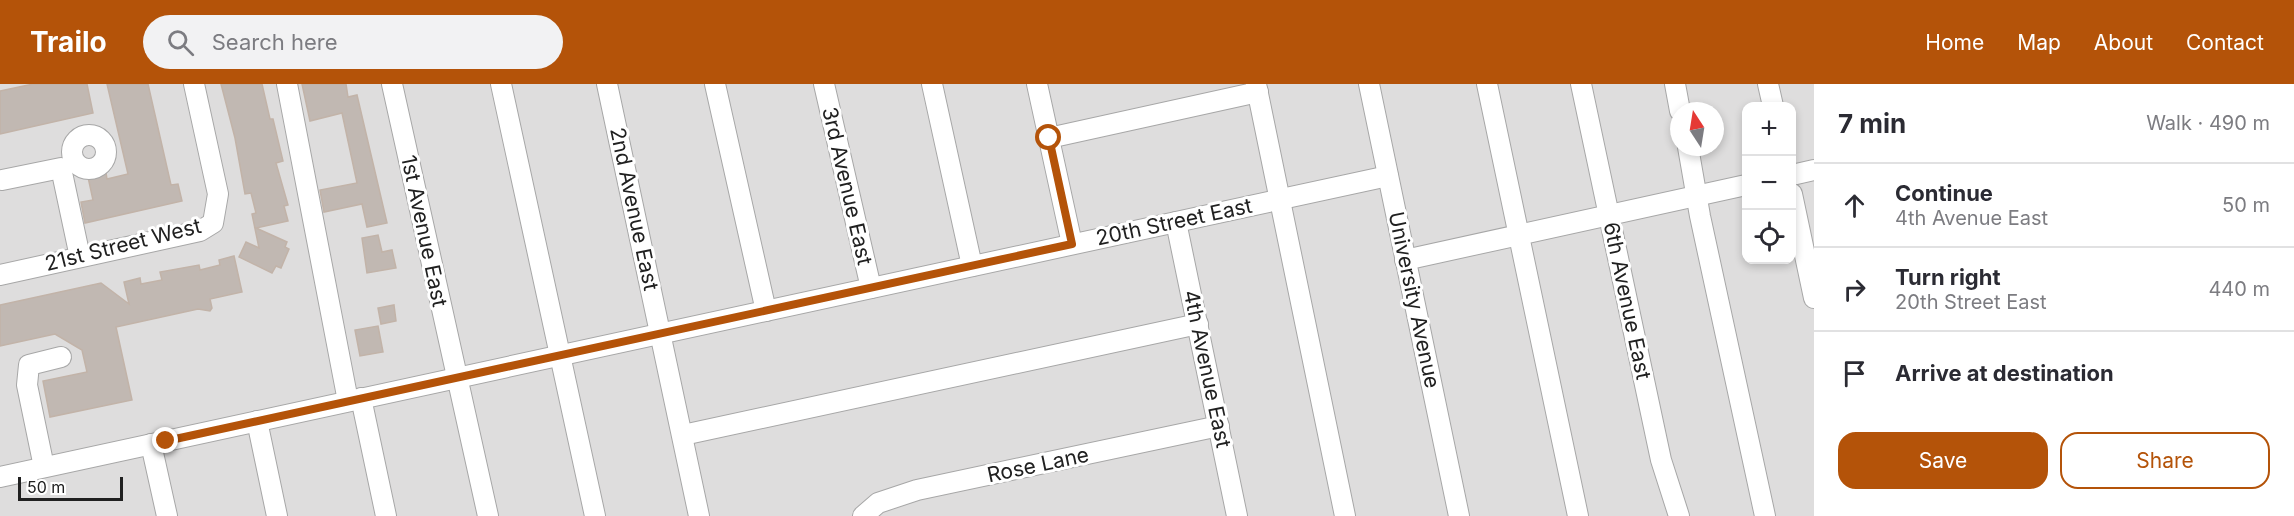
<!DOCTYPE html>
<html lang="en">
<head>
<meta charset="utf-8">
<style>
  body { margin:0; font-family:Inter,sans-serif; background:#f2f2f3; color:#2b2b33 }
  .controls { position:absolute; right:18px; top:18px; display:grid; overflow:hidden; border-radius:12px; box-shadow:0 3px 9px #0003 }
  .controls button { width:54px; height:54px; display:grid; place-items:center; padding:0; border:0; border-bottom:2px solid #e1e1e2; background:#fff; color:#2b2b33; font:30px sans-serif }
  .compass { position:absolute; left:1670px; top:18px; width:54px; height:54px; border-radius:50%; background:#fff; box-shadow:0 3px 9px #0003; rotate:348deg }
  .scale { position:absolute; left:18px; bottom:15px; width:105px; box-sizing:border-box; padding-left:6px; border:3px solid #202020; border-top:0; font-size:16px; line-height:21px; white-space:nowrap; color:#202020; -webkit-text-stroke:4px #fff; paint-order:stroke }
  .stop { position:absolute; width:18px; height:18px; margin:-14px; border:4px solid #b45309; border-radius:50%; background:#fff }
  .stop.end { background:#b45309; border-color:#fff; box-shadow:0 2px 6px #0008 }
  .list { margin:0; padding:0; list-style:none }
  h2 { display:flex; justify-content:space-between; align-items:center; height:78px; margin:0; padding:0 24px; font-size:26px }
  h2 small { font-size:20px; font-weight:400; color:#7c7c81 }
  .list li { display:grid; grid-template-columns:39px 1fr auto; gap:18px; align-items:center; box-sizing:border-box; height:84px; padding:0 24px; border-top:2px solid #e1e1e2 }
  .list b { display:block; font-size:22px; white-space:nowrap }
  .list p { margin:0; font-size:20px; white-space:nowrap; color:#7c7c81 }
  .list em { font-size:20px; font-style:normal; color:#7c7c81 }
  .actions { display:flex; gap:12px; padding:18px 24px }
  .actions a { flex:1; padding:14px 0; border:2px solid #b45309; border-radius:18px; text-align:center; font-size:21px; color:#b45309 }
  .actions .main { background:#b45309; color:#fff }
  .icon { flex:none; width:33px; height:33px; fill:none; stroke:currentColor; stroke-width:2; stroke-linecap:round; stroke-linejoin:round }
  .map { position:relative; flex:none; width:1814px; height:432px; overflow:hidden }
  header { display:flex; align-items:center; gap:36px; box-sizing:border-box; height:84px; padding:0 30px; background:#b45309; color:#fff }
  header strong { font-size:28px }
  nav { display:flex; gap:33px; margin-inline-start:auto; font-size:21px }
  .search { width:420px; height:54px; background:#f2f2f3; display:flex; align-items:center; gap:15px; box-sizing:border-box; padding:0 21px; border-radius:33px; color:#7c7c81; font-size:22px }
  main { display:flex }
  aside { flex:1; background:#fff }
  .map>svg:first-child { display:block }
</style>
</head>
<body>
<header>
<strong>Trailo</strong>
<div class="search"><svg class="icon" aria-label="search" viewBox="0 0 24 24"><circle cx="10" cy="10" r="6"/><path d="M15 15l6 6"/></svg>Search here</div>
<nav><a>Home</a><a>Map</a><a>About</a><a>Contact</a></nav>
</header>
<main>
<div class="map">
<svg width="1814" height="432" viewBox="0 0 1814 432">
  <rect width="100%" height="100%" fill="#f0ede6"/>
  <!-- residential -->
  <path fill="#dedddd" fill-rule="evenodd" d="M0,0H1814V432H0ZM1746,22H1792V176H1746ZM1679,27H1715V63H1679Z"/>
  <!-- building -->
  <g fill="#c1b8b2" stroke="#c2b3a8" stroke-width="1.5">
    <polygon points="33,0 87,0 93,29 0,50 0,7"/>
    <polygon points="107,0 148,0 171,101 178,100 182,117 85,139 81,118 93,116 88,93 106,89 107,95 128,90"/>
    <polygon points="221,0 262,0 270,35 273,35 283,77 276,79 288,121 284,122 288,137 256,144 287,158 285,163 289,165 281,184 276,182 272,189 239,173 246,158 259,164 252,130 256,129 251,109 245,110 235,54"/>
    <polygon points="302,0 346,0 348,13 357,11 387,139 367,143 362,120 324,128 320,106 357,99 342,29 310,37"/>
    <polygon points="378,151 382,168 392,166 396,184 367,189 362,154"/>
    <polygon points="234,172 242,208 210,215 212,224 210,227 198,225 116,243 132,316 50,333 43,297 87,288 82,266 55,250 0,262 0,221 101,199 129,220 124,198 140,194 141,200 162,196 160,188 199,181 200,186 220,181 219,176"/>
    <polygon points="394,221 396,237 381,240 378,224"/>
    <polygon points="378,242 383,268 360,272 355,246"/>
  </g>
  <g fill="none" stroke-linecap="round" stroke-linejoin="round">
    <defs>
      <g id="minor">
        <polyline points="287,0 348,317"/>
        <polyline points="392,0 488,432"/>
        <polyline points="501,0 595,432"/>
        <polyline points="607,0 699,432"/>
        <polyline points="715,0 766,227"/>
        <polyline points="824,0 871,204"/>
        <polyline points="932,0 972,182"/>
        <polyline points="1037,0 1072,160"/>
        <polyline points="1256,0 1345,432"/>
        <polyline points="1369,0 1459,432"/>
        <polyline points="1487,0 1578,432"/>
        <polyline points="1581,0 1661,376 1679,432"/>
        <polyline points="1675,0 1680,27"/>
        <polyline points="1768,0 1773,22"/>
        <circle cx="89" cy="68" r="17"/>
        <polyline points="1049,54 1258,8"/>
        <polyline points="1688,63 1700,132 1765,432"/>
        <polyline points="1792,91 1814,86"/>
        <polyline points="2,96 61,84 80,173"/>
        <polyline points="1792,110 1814,214"/>
        <polyline points="1176,138 1237,432"/>
        <polyline points="1405,176 1746,101"/>
        <polyline points="0,191 200,147 213,139 218,110 194,0"/>
        <polyline points="361,314 386,432"/>
        <polyline points="257,337 277,432"/>
        <polyline points="683,351 1198,240"/>
        <polyline points="151,360 167,432"/>
        <polyline points="44,383 27,301 29,281 61,273"/>
        <polyline points="0,393 1388,92"/>
        <polyline points="863,432 878,419 917,406 1219,342"/>
      </g>
    </defs>
    <!-- minor casing -->
    <use href="#minor" stroke="#a7a7a7" stroke-width="22"/>
    <!-- minor -->
    <use href="#minor" stroke="#fff" stroke-width="20"/>
  </g>
  <g fill="none" stroke-linecap="round" stroke-linejoin="round">
    <!-- route -->
    <polyline stroke="#b45309" stroke-width="8" points="166,357 1072,160 1049,54"/>
  </g>
  <g text-anchor="middle" stroke-width="6" stroke-linejoin="round" paint-order="stroke">
    <!-- street labels -->
    <g font-size="21" fill="#202020" stroke="#fff">
      <text transform="translate(847 102) rotate(77)" y="7">3rd Avenue East</text>
      <text transform="translate(634 125) rotate(78)" y="7">2nd Avenue East</text>
      <text transform="translate(1174 138) rotate(-12)" y="7">20th Street East</text>
      <text transform="translate(424 147) rotate(78)" y="7">1st Avenue East</text>
      <text transform="translate(123 161) rotate(-14)" y="7">21st Street West</text>
      <text transform="translate(1414 216) rotate(78)" y="7">University Avenue</text>
      <text transform="translate(1627 217) rotate(78)" y="7">6th Avenue East</text>
      <text transform="translate(1207 285) rotate(78)" y="7">4th Avenue East</text>
      <text transform="translate(1038 381) rotate(-12)" y="7">Rose Lane</text>
    </g>
  </g>
</svg>
<div class="controls">
<button>+</button>
<button>−</button>
<button><svg class="icon" aria-label="locate" viewBox="0 0 24 24"><circle cx="12" cy="12" r="6"/><path d="M12 2v4M12 18v4M2 12h4M18 12h4"/></svg></button>
</div>
<svg class="compass" viewBox="-18 -18 36 36"><path d="M0-13l5 13h-10z" fill="#e53935"/><path d="M0 13l5-13h-10z" fill="#7c7c81"/></svg>
<div class="scale">50 m</div>
<div class="stop" style="left:1049px;top:54px"></div>
<div class="stop end" style="left:166px;top:357px"></div>
</div>
<aside>
<h2>7 min<small>Walk · 490 m</small></h2>
<ul class="list">
<li><svg class="icon" aria-label="ahead" viewBox="0 0 24 24"><path d="M12 20V5M6 11l6-6 6 6"/></svg><div><b>Continue</b><p>4th Avenue East</p></div><em>50 m</em></li>
<li><svg class="icon" aria-label="right" viewBox="0 0 24 24"><path d="M7 20v-9h11M14 6l5 5-5 5"/></svg><div><b>Turn right</b><p>20th Street East</p></div><em>440 m</em></li>
<li><svg class="icon" aria-label="arrive" viewBox="0 0 24 24"><path d="M6 21V4h12l-3 4 3 4H6"/></svg><div><b>Arrive at destination</b></div></li>
</ul>
<div class="actions"><a class="main">Save</a><a>Share</a></div>
</aside>
</main>
</body>
</html>
